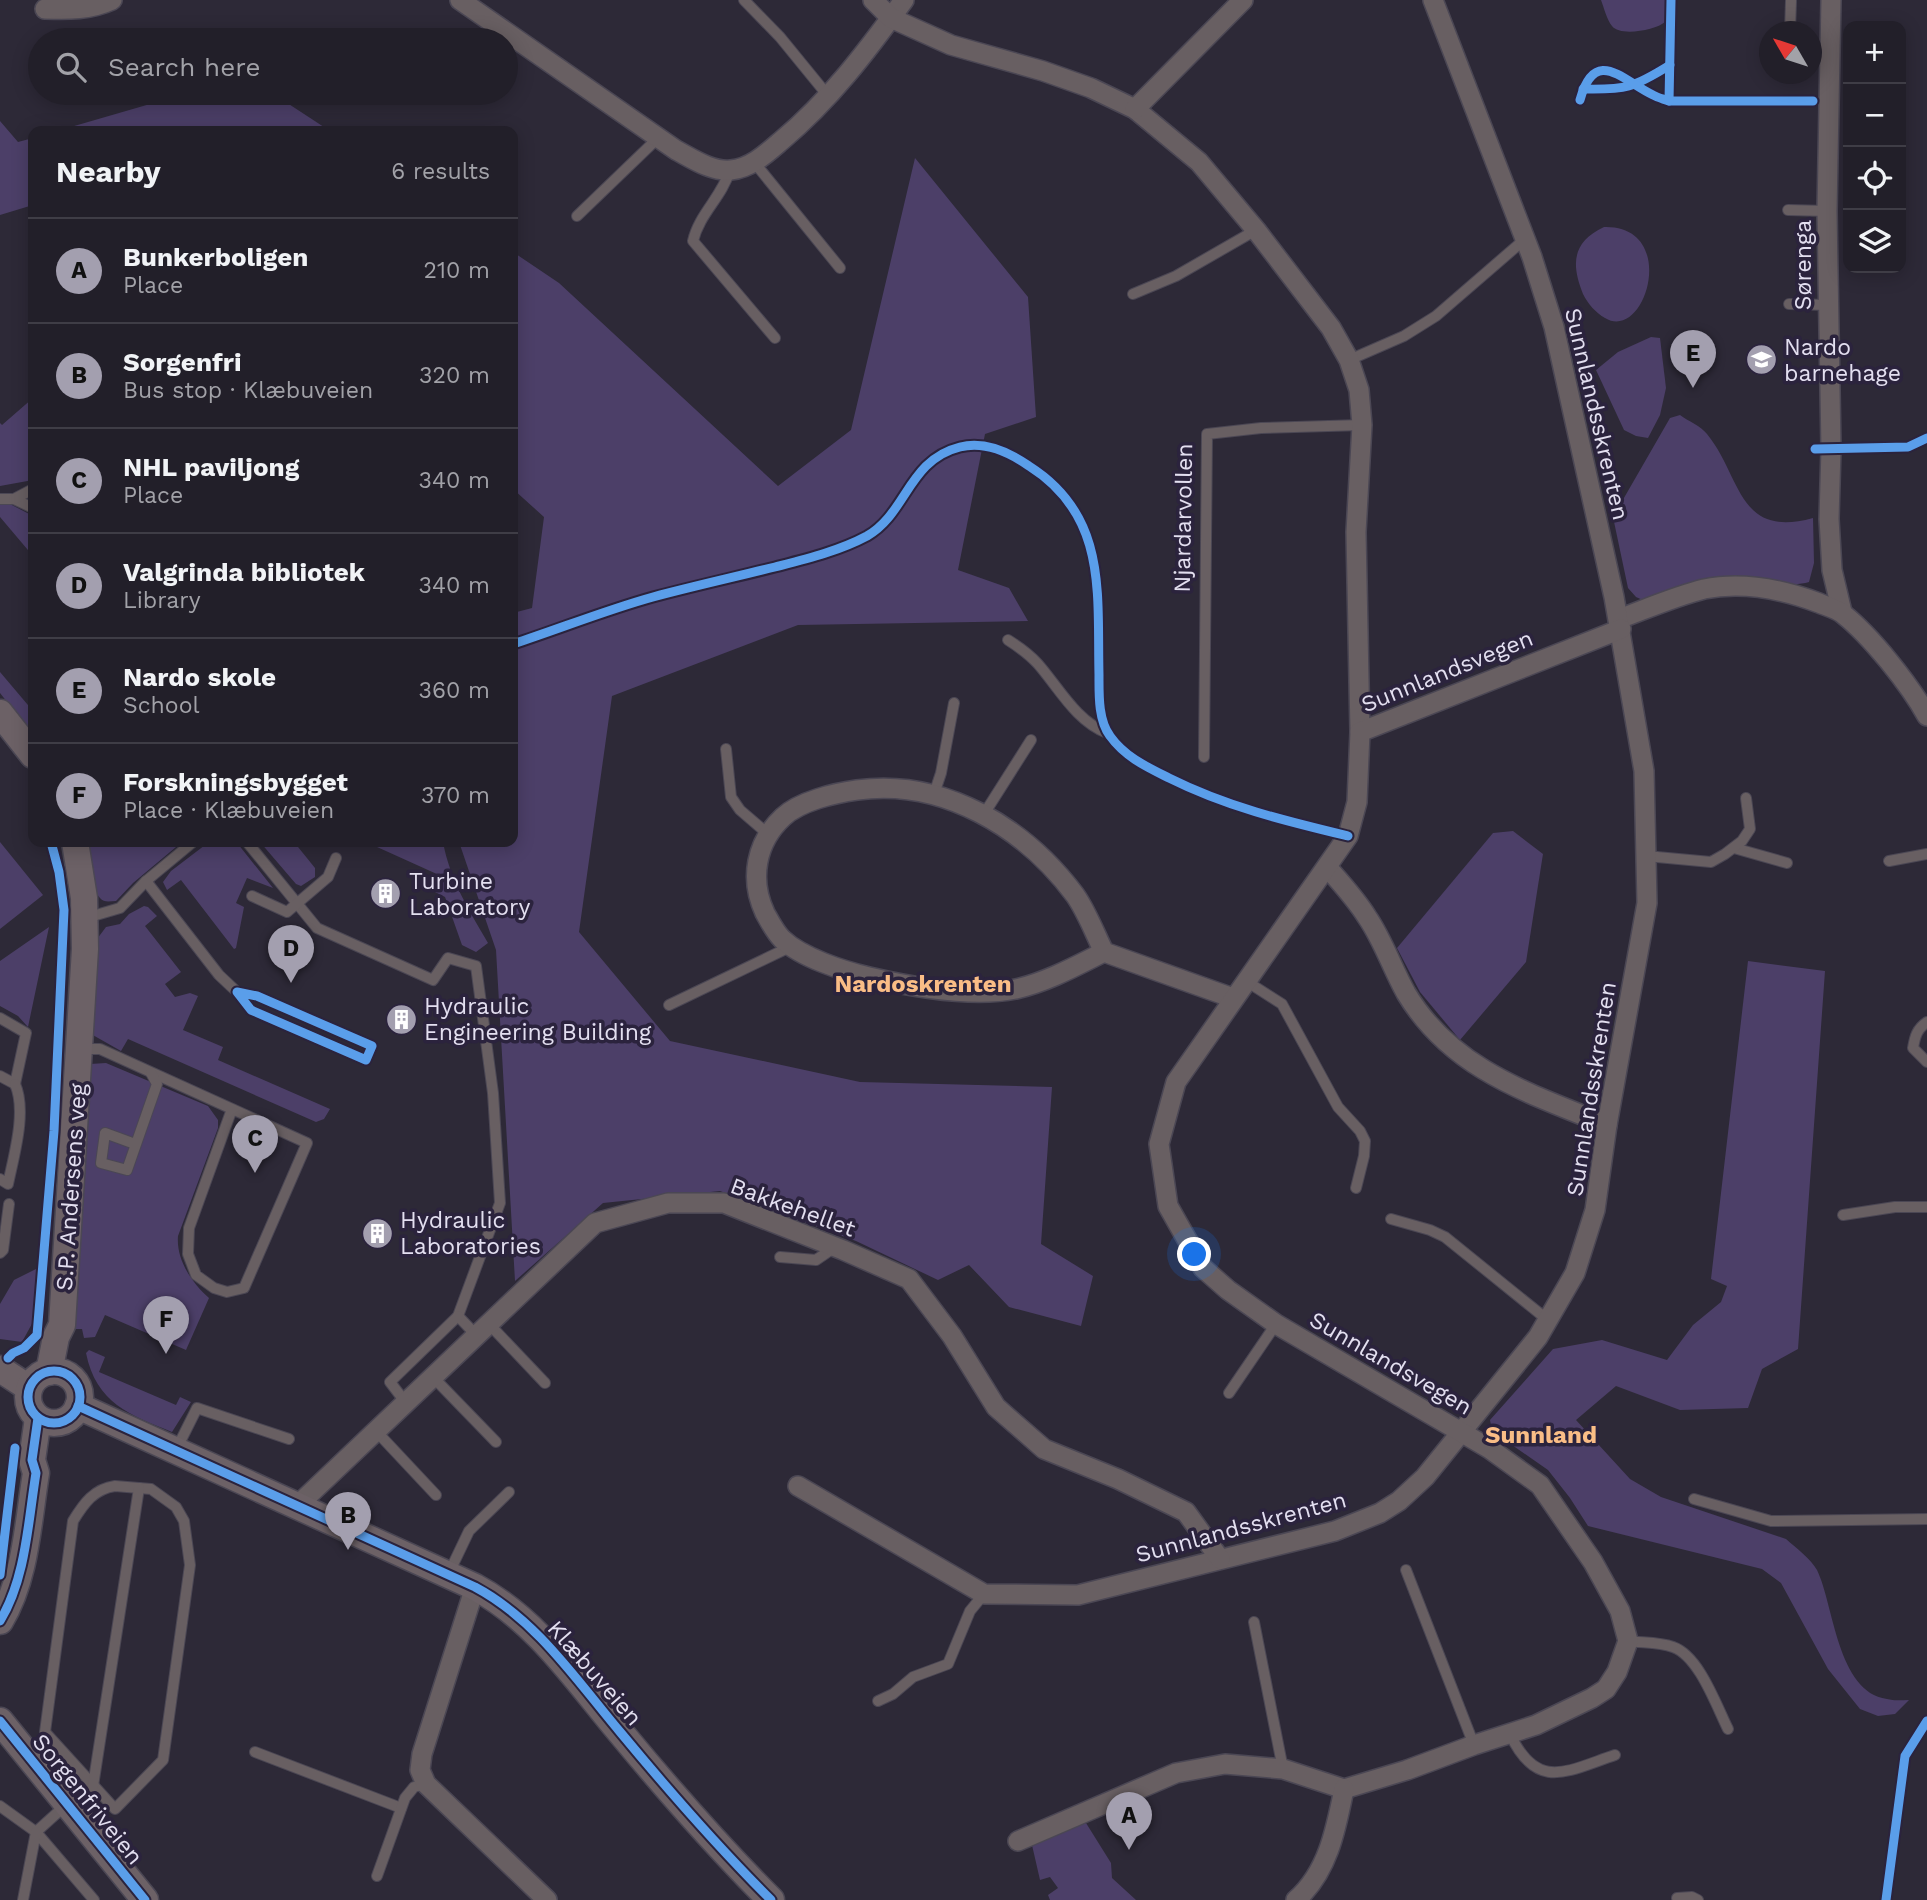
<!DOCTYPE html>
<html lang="en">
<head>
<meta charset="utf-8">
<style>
  body { margin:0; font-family:"Work Sans",sans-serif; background:#2e2c35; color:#f1f3f6 }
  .controls { position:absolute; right:21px; top:21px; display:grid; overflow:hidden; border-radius:14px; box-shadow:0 4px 18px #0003 }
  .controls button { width:63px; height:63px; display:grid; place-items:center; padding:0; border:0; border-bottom:2px solid #3f3d46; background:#221f29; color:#f1f3f6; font:35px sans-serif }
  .compass { position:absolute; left:1759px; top:21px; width:63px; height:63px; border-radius:50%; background:#221f29; box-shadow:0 4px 18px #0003; rotate:309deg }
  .you { position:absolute; left:1195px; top:1255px; width:24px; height:24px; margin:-18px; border:5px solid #fff; border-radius:50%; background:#1a73e8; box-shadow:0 0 0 10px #1a73e833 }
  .badge { display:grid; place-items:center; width:46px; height:46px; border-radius:50%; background:#a39faf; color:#111; font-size:23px; font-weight:700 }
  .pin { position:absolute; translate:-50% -58px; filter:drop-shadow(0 2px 4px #0008) }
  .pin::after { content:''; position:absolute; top:37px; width:24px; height:21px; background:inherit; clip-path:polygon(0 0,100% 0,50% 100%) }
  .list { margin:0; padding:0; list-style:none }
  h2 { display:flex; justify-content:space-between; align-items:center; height:91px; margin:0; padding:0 28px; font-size:30px }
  h2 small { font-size:23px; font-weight:400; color:#a2a2a8 }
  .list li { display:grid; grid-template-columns:46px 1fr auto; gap:21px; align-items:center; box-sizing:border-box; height:105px; padding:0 28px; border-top:2px solid #3f3d46 }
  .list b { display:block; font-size:26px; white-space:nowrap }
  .list p { margin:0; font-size:23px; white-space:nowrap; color:#a2a2a8 }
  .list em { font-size:23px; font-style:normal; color:#a2a2a8 }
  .icon { flex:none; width:38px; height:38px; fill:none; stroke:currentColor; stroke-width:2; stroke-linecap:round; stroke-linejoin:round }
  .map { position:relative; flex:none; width:1927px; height:1900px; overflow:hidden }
  .search { position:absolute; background:#221f29; box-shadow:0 4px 18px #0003; left:28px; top:28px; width:490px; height:77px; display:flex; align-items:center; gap:18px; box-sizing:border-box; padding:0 24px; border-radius:38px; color:#a2a2a8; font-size:26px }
  .panel { position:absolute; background:#221f29; box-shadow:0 4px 18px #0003; left:28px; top:126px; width:490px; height:721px; border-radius:14px }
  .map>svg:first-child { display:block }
</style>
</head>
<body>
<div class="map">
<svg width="1927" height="1900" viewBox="0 0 1927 1900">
  <rect width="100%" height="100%" fill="#2d2937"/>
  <!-- green -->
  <g fill="#4c3f68">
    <path d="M1601,0H1666L1665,22C1656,30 1620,37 1612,26C1607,20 1604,8 1601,0Z"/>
    <polygon points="188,93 272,93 330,131 57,131"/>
    <polygon points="0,121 18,142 33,138 33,205 0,215"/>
    <polygon points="915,158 1028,297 1036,417 985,434 958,570 1009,588 1028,621 798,625 612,696 579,932 670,1041 860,1082 1052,1087 1041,1244 1093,1276 1081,1326 1009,1307 969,1265 938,1280 856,1241 720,1191 603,1203 515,1281 496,950 459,842 513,842 513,613 532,608 544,517 513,489 513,252 559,283 778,486 851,430"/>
    <path d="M1604,227C1680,225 1646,343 1605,318C1596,313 1588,304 1583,294C1571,264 1572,242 1604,227Z"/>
    <polygon points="1651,337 1660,338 1666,388 1660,415 1648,438 1636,436 1624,430 1596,370 1618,352"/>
    <polygon points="33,398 33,480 0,486 0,423 2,425"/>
    <path d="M1680,415C1688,421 1701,426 1707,434C1742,477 1737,539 1813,518L1814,563L1809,582C1786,589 1764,576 1740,577C1706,578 1677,590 1645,601L1636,597L1628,588L1613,517L1670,418Z"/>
    <polygon points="0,502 10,504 33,516 33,556 0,517"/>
    <polygon points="0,672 33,711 33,735 0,693"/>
    <polygon points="1513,831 1543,854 1526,962 1460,1040 1420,992 1397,948 1493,833"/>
    <polygon points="0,842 43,895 0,929"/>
    <path d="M88,842H182L133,883L116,901C110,901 104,903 100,898C89,885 90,857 88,842Z"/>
    <polygon points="209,842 235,842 238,844 273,888 247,878 236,903 244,907 236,948 234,949 181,880 167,890 163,882 171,871"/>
    <polygon points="260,842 294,842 315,868 315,877 301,886 296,884"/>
    <path d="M366,842H443C450,880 469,910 488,943L476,952L462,945L445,897L433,891L439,875Z"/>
    <polygon points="144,906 148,907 157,916 145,926 181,972 165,984 175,997 190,993 198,996 183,1030 223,1047 218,1060 330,1109 324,1119 316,1122 128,1039 121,1051 91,1034 97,939 106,927 120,924 129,914"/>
    <polygon points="49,927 28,1027 18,1016 0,1006 0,961"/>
    <path d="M1748,961L1825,971L1798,1349L1762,1369L1748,1408L1680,1410L1616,1386L1576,1420L1630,1479L1661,1497L1786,1539C1796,1548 1811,1559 1817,1570C1834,1605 1837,1692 1887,1699C1894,1701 1901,1700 1909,1700L1895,1714L1878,1716L1860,1709L1828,1669L1781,1583L1762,1569L1588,1526L1570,1498L1548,1470L1492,1431L1490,1420L1553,1349L1602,1340L1667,1360L1693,1325L1721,1302L1727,1286L1711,1279Z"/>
    <path d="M106,1063L208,1106L218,1120V1128L178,1236C176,1260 192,1283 209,1298L186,1350L105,1315L95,1337L84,1338L82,1329H74L73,1310L90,1064Z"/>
    <polygon points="38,1268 34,1320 22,1342 0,1339 0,1304 14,1280"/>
    <path d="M89,1350L105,1357L99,1372L176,1405L180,1397L191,1402L172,1432C130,1415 96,1403 86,1353Z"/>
    <polygon points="1086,1823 1111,1863 1112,1878 1136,1900 1050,1900 1048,1895 1058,1888 1050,1877 1040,1880 1032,1845"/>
  </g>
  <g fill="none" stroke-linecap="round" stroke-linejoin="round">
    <defs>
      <g id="lane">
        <polyline points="744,0 780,37 829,97"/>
        <polyline points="1790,32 1791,0"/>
        <polyline points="1812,53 1830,54"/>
        <polyline points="754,162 840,268"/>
        <path d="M730,170C722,197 699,214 693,241L775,338"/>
        <polyline points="1788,210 1827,211"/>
        <polyline points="577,216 658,138"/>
        <polyline points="1133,294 1176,276 1256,230"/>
        <polyline points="1789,304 1827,305"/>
        <polyline points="1349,360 1404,336 1436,316 1525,239"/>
        <polyline points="0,499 14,499 33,508"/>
        <polyline points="14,499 33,489"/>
        <path d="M1008,640C1019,647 1029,654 1038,664C1059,688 1076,721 1107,733"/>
        <polyline points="726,749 731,797 740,810 768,834"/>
        <polyline points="1204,757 1207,434 1261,428 1362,425"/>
        <polyline points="934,794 941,773 954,703"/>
        <polyline points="984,814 1031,740"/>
        <polyline points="247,842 317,928 433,980 448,958 476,966 493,1093 500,1203 458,1316 477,1336"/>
        <polyline points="1734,848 1787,863"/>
        <polyline points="1646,856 1711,862 1725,854 1742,841 1750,829 1746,798"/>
        <polyline points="1889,861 1927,854"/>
        <polyline points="146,881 219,975 237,992"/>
        <polyline points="252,896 287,912 328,877 336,858"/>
        <polyline points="86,918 120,908 146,881 193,842"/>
        <polyline points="1246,981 1282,1004 1338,1107 1360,1131 1365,1141 1364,1156 1356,1188"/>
        <polyline points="669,1005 792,946"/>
        <polyline points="0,1018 26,1033 15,1084 0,1076"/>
        <path d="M1927,1022C1917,1029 1915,1036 1913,1048L1927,1062"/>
        <polyline points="80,1049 100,1049 307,1143 244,1288 227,1292 214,1288 196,1275 188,1254 189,1228 232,1109"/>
        <polyline points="135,1144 105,1133 101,1163 127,1170 157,1084 151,1073"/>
        <path d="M0,1179L8,1184C14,1155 27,1111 15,1084"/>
        <polyline points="1843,1215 1895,1207 1927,1207"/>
        <polyline points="1391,1219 1430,1230 1445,1237 1549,1321"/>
        <polyline points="0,1253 3,1250 9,1204"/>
        <polyline points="780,1257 816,1260 835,1247"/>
        <polyline points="489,1324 545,1383"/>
        <polyline points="433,1377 496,1442"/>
        <polyline points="1229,1393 1276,1324"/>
        <polyline points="406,1403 390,1382 458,1316"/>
        <polyline points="376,1431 436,1495"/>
        <polyline points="177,1448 197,1408 289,1439"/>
        <path d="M115,1486L151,1489L176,1507L184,1521L190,1565L163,1760L115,1809L45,1732L73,1521C84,1503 94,1489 115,1486Z"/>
        <polyline points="1694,1499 1771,1521 1927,1519"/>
        <polyline points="1406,1570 1474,1745"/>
        <polyline points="448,1575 469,1531 509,1492"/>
        <polyline points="1254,1622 1283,1769"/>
        <path d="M1628,1641C1642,1643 1659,1642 1673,1647C1699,1656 1716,1705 1728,1729"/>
        <polyline points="878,1701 893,1694 913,1677 948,1664 970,1611 984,1594"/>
        <path d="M1510,1734C1537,1792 1567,1771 1615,1755"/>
        <polyline points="255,1752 401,1808"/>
        <polyline points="0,1806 36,1832 94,1900"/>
        <polyline points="377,1876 405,1798 414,1787 426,1784"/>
        <polyline points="1677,1898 1692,1897 1698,1900"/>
        <polyline points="23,1900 36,1832 67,1804 93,1786 139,1488"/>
      </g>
      <g id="street">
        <path d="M460,0L676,150C693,159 712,172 731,170C751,168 767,153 781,141C830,100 867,51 904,0"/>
        <polyline points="873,0 891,18 951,45 1043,71 1091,88 1135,109 1199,162 1256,230 1331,328 1349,360 1359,390 1362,425 1356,532 1360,732"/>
        <polyline points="1831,0 1827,211 1831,449 1829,519 1832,570 1842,612"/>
        <path d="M45,9C69,10 90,10 112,0"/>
        <polyline points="1135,109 1243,0"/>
        <path d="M1619,619C1646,609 1676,596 1704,589C1744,581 1782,589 1819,603C1826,606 1837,609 1843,614C1871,636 1910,685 1927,716"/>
        <path d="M1327,867C1341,883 1356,899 1367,917C1383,940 1392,968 1406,993C1452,1070 1529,1093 1607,1125"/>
        <path d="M1104,952C1076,966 1047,982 1016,989C973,998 912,987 869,977C844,971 802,958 782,939C775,932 770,922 765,913C749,879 756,842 783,817C800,801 835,793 857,790C944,778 1025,828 1075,895C1087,912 1095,934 1104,952L1233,998"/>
        <polyline points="798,1486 984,1594 1078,1595 1335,1531 1380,1513 1399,1501 1425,1477 1538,1337 1575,1273 1595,1210 1607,1125 1647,903 1644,771 1614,597 1554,327 1532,257 1433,0"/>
        <polyline points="297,1506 595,1223 668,1203 724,1203 843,1250 909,1279 952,1336 996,1407 1044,1449 1118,1479 1186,1512 1220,1559"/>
        <polyline points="475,1587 422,1754 420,1770 426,1784 547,1900"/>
        <polyline points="1018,1841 1176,1773 1225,1764 1283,1769 1344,1789 1407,1770 1474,1745 1536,1725 1592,1698 1606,1689 1617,1672 1628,1641 1620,1611 1593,1562 1540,1485 1490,1449 1276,1324 1228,1290 1203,1268 1168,1206 1159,1144 1176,1082 1348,836 1357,802 1360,732 1621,629"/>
        <path d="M1296,1900C1328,1872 1336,1829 1344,1789"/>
      </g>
      <g id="secondary">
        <polyline points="0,713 33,755"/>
        <polyline points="0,1369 29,1388"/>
        <circle cx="54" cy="1397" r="26"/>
        <polyline points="49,1372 56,1337 62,1325 85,949 84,898 75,842"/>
        <path d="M78,1406L475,1587C537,1620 577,1681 621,1733C669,1791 718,1847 771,1900"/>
        <path d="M0,1621C26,1578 28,1522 36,1473L32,1460L38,1418"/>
        <polyline points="0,1721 145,1900"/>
      </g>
    </defs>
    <!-- lane casing -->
    <use href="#lane" stroke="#4b4754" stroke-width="12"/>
    <!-- street casing -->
    <use href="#street" stroke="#4b4754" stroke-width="22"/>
    <!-- secondary casing -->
    <use href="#secondary" stroke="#4b4754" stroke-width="29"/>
    <!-- lane -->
    <use href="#lane" stroke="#685f62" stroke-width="10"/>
    <!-- street -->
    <use href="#street" stroke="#685f62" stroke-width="19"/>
    <!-- secondary -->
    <use href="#secondary" stroke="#6c6166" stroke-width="26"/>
    <defs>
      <g id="cycleway">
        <path d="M1583,89C1626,90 1633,88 1670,65"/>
        <path d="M1580,100C1595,45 1623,81 1653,95C1658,98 1664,99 1669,101H1813"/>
        <polyline points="1669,101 1671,0"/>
        <polyline points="1815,449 1908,447 1927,438"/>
        <path d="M513,644C559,629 606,610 653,597C694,586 735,577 775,567C806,559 839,551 867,536C907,513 908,460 960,447C984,441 1009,452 1029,466C1108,516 1097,593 1099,675C1099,694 1098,720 1110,736C1125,757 1147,767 1169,778C1227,807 1286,821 1348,836"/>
        <polygon points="237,992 257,996 372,1046 366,1060 251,1010"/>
        <polyline points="8,1358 13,1353 24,1348 37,1335 54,1131 64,910 59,872 51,842"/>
        <circle cx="54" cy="1397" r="26"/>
        <path d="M78,1406L475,1587C537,1620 577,1681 621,1733C669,1791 718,1847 771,1900"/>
        <polyline points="0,1575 15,1448"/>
        <path d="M0,1621C26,1578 28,1522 36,1473L32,1460L38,1418"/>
        <polyline points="0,1721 145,1900"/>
        <polyline points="1886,1900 1905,1756 1927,1721"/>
      </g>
    </defs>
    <!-- cycleway casing -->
    <use href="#cycleway" stroke="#2b233d" stroke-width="13"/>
    <!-- cycleway -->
    <use href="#cycleway" stroke="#5a9eea" stroke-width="9"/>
  </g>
  <!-- icons -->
  <defs>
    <symbol id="school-disc" viewBox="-11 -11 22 22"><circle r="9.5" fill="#a39faf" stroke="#2b233d"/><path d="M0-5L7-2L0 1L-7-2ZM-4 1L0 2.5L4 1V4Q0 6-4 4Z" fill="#fff"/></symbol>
    <symbol id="building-disc" viewBox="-11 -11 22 22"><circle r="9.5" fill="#a39faf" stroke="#2b233d"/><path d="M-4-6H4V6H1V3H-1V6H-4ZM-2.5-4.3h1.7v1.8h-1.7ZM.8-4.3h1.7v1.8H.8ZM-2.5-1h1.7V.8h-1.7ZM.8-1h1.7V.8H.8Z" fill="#fff"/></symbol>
  </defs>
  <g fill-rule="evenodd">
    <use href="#school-disc" x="1744" y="342" width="35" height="35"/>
    <use href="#building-disc" x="368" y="876" width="35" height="35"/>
    <use href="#building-disc" x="384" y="1002" width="35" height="35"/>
    <use href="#building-disc" x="360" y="1216" width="35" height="35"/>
  </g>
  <g text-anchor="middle" stroke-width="7" stroke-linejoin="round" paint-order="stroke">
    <!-- street labels -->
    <g font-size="23" fill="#e3dff0" stroke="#2b233d">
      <text transform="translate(1803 265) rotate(-90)" y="8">Sørenga</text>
      <text transform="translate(1597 414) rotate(77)" y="8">Sunnlandsskrenten</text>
      <text transform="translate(1183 518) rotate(-89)" y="8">Njardarvollen</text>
      <text transform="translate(1447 671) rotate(-22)" y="8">Sunnlandsvegen</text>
      <text transform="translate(1591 1089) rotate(-81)" y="8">Sunnlandsskrenten</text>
      <text transform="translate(71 1187) rotate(-86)" y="8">S.P. Andersens veg</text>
      <text transform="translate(793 1207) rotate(20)" y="8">Bakkehellet</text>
      <text transform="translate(1391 1363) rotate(30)" y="8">Sunnlandsvegen</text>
      <text transform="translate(1241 1527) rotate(-15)" y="8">Sunnlandsskrenten</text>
      <text transform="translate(595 1673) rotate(49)" y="8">Klæbuveien</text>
      <text transform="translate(88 1799) rotate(51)" y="8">Sorgenfriveien</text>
    </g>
    <!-- poi labels -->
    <g font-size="23" fill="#e3dff0" stroke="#2b233d" text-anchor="start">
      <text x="1784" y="355">Nardo<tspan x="1784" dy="26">barnehage</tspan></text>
      <text x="409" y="889">Turbine<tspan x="409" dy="26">Laboratory</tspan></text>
      <text x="424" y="1014">Hydraulic<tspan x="424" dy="26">Engineering Building</tspan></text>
      <text x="400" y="1228">Hydraulic<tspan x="400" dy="26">Laboratories</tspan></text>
    </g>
    <!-- neighbourhood labels -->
    <g font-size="24" font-weight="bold" fill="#fabd86" stroke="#2b233d">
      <text x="923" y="992">Nardoskrenten</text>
      <text x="1541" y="1443">Sunnland</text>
    </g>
  </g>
</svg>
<div class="controls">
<button>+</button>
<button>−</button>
<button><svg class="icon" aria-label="locate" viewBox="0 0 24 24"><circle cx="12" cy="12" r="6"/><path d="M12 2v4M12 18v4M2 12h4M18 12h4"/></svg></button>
<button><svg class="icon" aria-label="layers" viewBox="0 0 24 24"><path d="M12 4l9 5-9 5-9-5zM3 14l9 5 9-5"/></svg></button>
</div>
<svg class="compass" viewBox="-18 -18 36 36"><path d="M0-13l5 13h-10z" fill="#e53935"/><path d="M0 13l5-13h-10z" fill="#a2a2a8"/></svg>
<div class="you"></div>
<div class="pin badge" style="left:1129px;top:1850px">A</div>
<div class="pin badge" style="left:348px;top:1550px">B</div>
<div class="pin badge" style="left:255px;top:1173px">C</div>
<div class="pin badge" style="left:291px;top:983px">D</div>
<div class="pin badge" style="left:1693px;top:388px">E</div>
<div class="pin badge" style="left:166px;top:1354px">F</div>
<div class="search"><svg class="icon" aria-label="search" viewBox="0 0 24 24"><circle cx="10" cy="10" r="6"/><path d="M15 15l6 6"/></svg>Search here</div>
<section class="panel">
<h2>Nearby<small>6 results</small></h2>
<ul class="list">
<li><span class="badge">A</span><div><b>Bunkerboligen</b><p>Place</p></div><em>210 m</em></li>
<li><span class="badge">B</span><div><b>Sorgenfri</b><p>Bus stop · Klæbuveien</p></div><em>320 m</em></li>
<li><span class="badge">C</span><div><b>NHL paviljong</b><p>Place</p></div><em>340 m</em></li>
<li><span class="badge">D</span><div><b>Valgrinda bibliotek</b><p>Library</p></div><em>340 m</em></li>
<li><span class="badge">E</span><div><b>Nardo skole</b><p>School</p></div><em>360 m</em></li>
<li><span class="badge">F</span><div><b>Forskningsbygget</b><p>Place · Klæbuveien</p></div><em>370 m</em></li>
</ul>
</section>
</div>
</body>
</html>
